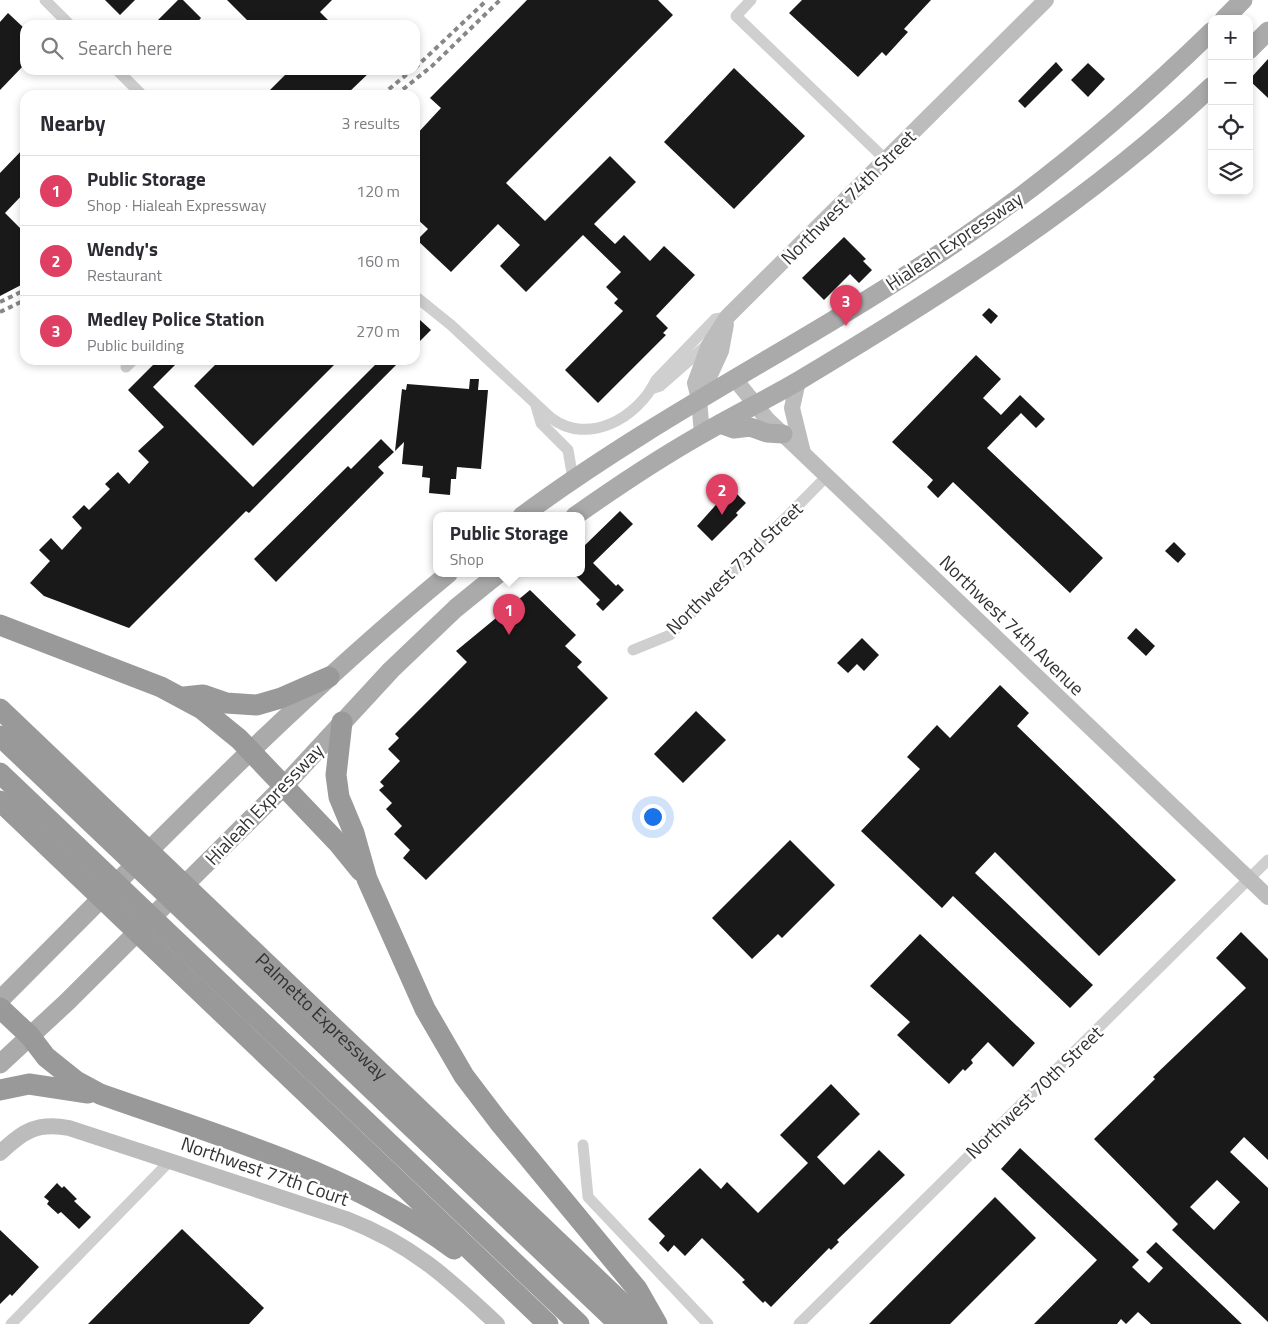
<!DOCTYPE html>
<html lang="en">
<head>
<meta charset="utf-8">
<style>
  body { margin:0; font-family:"Titillium Web",sans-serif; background:#f7f7f7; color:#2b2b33 }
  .controls { position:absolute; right:15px; top:15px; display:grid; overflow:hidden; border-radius:10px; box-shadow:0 2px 8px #0003 }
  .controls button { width:45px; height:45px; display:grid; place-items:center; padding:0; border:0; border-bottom:1px solid #e1e1e2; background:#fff; color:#2b2b33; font:25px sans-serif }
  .you { position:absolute; left:652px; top:816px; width:18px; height:18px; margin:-12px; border:4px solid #fff; border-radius:50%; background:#1a73e8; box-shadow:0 0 0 8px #1a73e833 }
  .badge { display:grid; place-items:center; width:32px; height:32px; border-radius:50%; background:#de3f62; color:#fff; font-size:16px; font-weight:700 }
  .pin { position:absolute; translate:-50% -41px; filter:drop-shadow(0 1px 2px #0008) }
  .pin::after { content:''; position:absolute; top:26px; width:18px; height:15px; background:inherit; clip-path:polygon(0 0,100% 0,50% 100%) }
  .popup { position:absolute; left:433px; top:512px; width:152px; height:65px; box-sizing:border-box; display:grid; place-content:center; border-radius:10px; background:#fff; filter:drop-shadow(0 1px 4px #0005); font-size:16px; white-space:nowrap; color:#7c7c81 }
  .popup b { font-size:19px; color:#2b2b33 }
  .popup::after { content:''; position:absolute; left:50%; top:100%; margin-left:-10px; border:10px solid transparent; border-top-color:#fff }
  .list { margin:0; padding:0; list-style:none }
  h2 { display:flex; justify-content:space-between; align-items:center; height:65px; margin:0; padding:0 20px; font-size:21px }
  h2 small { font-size:16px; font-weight:400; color:#7c7c81 }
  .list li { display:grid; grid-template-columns:32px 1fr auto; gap:15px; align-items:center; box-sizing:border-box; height:70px; padding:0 20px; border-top:1px solid #e1e1e2 }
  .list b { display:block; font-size:19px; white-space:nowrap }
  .list p { margin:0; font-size:16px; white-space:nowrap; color:#7c7c81 }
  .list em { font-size:16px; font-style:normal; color:#7c7c81 }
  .icon { flex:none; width:28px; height:28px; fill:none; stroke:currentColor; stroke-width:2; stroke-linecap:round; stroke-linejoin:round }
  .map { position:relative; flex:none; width:1268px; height:1324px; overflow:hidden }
  .search { position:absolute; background:#fff; box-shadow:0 2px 8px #0003; left:20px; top:20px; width:400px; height:55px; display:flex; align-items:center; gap:12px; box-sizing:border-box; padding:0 18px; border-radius:15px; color:#7c7c81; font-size:19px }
  .panel { position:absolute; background:#fff; box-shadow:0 2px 8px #0003; left:20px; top:90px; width:400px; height:275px; border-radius:15px }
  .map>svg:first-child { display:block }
</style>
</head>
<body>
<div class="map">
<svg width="1268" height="1324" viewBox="0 0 1268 1324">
  <rect width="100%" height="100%" fill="#fff"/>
  <!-- building -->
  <g fill="#191919" fill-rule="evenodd">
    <polygon points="105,0 135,0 120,15"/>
    <polygon points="178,0 183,0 201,18 195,25 153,25"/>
    <polygon points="227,0 332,0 320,12 333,25 252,25"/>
    <polygon points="527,0 658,0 673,15 506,183 545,221 610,156 636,182 594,224 615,244 624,235 650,261 664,246 695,275 656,316 668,328 663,333 666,335 598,403 565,370 623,311 614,303 618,299 606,287 621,272 583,235 526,292 500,266 520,245 498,224 451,272 417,240 428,229 415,217 415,136 441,108 430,98"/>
    <polygon points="802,0 931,0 904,29 908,32 886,56 882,52 858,77 789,13"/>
    <polygon points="8,13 25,29 25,64 0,90 0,22"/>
    <polygon points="1268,59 1268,98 1249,80"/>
    <polygon points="1056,62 1063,70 1025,108 1018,101"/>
    <polygon points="1088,63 1105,79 1088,97 1071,80"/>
    <polygon points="734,68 805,136 734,209 664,142"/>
    <polygon points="290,70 372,70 346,95 265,95"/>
    <polygon points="25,147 25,192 5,213 25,233 25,283 0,296 0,173"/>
    <polygon points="844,237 866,259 863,261 872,270 859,283 850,274 824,300 802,278"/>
    <polygon points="989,308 998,316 991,324 982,315"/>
    <polygon points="420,320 431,330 415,346 415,325"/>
    <polygon points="976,355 1001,379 983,398 1001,415 1020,395 1045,419 1036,428 1021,413 987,448 1103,558 1070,593 953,482 938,498 927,487 933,480 892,442"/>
    <polygon points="158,360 180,360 153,387 253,487 380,360 401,360 249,513 246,511 129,628 44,596 30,583 50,561 39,550 51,538 62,550 82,528 72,517 84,505 89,510 110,489 105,484 118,472 129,484 149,462 138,451 164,427 128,390"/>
    <polygon points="220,360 339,360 253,446 194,386"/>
    <polygon points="470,379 479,379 478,390 488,390 481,469 457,467 456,479 451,479 450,495 429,493 430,478 422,477 423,466 402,464 404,442 395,451 402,389 406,390 407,384 469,389"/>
    <polygon points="381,439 394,452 378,467 384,473 276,582 254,559 348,466 351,469"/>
    <polygon points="731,488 746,503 736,513 738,515 712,541 697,526"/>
    <polygon points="620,511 633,524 593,563 616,586 618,584 624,590 603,611 596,604 600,600 575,575 582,574 582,548"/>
    <polygon points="1174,542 1186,554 1178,563 1165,551"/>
    <polygon points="530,590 576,635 565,646 582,662 577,667 608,698 426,880 403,858 410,850 394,834 402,826 386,809 392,803 379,790 384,786 380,782 400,761 388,749 399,738 395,734 467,662 456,651"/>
    <polygon points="1136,628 1155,646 1146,656 1127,638"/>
    <polygon points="862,638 879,655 864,671 857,664 848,673 837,663"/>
    <polygon points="1000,685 1029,713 1017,726 1176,880 1099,956 995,852 975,873 1093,985 1070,1008 953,896 942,908 861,831 920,769 907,757 937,725 950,738"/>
    <polygon points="696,711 726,740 683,783 654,754"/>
    <polygon points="790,840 835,885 782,938 778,934 752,959 712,918"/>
    <path d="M1241,932L1268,959V1160L1244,1137L1230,1152L1268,1188V1322L1172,1230L1178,1224L1094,1139L1155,1079L1153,1077L1246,988L1216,958ZM1217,1180L1240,1202L1214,1230L1190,1207Z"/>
    <polygon points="920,934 1035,1043 1013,1067 988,1042 971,1060 973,1063 965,1071 963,1069 949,1084 897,1035 910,1022 870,986"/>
    <polygon points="831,1084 860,1114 817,1157 844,1185 879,1150 905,1175 837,1240 839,1242 831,1250 829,1248 771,1307 765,1301 763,1303 742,1282 745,1280 702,1238 685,1256 674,1245 668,1252 659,1243 665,1236 648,1219 700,1168 721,1189 727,1182 758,1213 808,1163 780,1135"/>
    <polygon points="1020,1148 1139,1260 1132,1267 1149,1283 1163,1268 1146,1252 1156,1242 1242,1324 1151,1324 1138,1312 1126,1324 1121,1319 1117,1324 1034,1324 1097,1260 1001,1169"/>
    <polygon points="57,1183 62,1188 64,1186 77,1199 74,1201 91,1217 79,1229 61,1212 58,1214 47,1204 49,1201 44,1197"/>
    <polygon points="995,1197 1036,1238 950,1324 869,1324"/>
    <polygon points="182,1229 264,1308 249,1324 88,1324"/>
    <polygon points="0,1230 39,1267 12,1296 10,1294 0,1304"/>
  </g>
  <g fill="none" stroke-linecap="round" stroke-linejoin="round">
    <!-- street -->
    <g stroke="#cfcfcf" stroke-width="11">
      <polyline points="45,0 70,25"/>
      <polyline points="751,0 736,16 886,160"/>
      <polyline points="117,70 142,95"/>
      <path d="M415,296L451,325L551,418C588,446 638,418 656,380L715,319L727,317"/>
      <polyline points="126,367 133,360"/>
      <polyline points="651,389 660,386 708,344"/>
      <polyline points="536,406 541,423 568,450 573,479"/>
      <polyline points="633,650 670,635 827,476"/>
      <polyline points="583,1145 588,1197 708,1324"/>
      <polyline points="11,1324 171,1160"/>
      <polyline points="799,1324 1268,860"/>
    </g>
    <!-- secondary -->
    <g stroke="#bcbcbc" stroke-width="16">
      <polyline points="734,378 767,419 1268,897"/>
      <polyline points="798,381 792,408 803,453"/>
      <polyline points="699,399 721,351 726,324"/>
      <polyline points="702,434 699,399 695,383 709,345 727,317 1046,0"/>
      <path d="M0,1153C23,1131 37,1122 69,1128L346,1219C411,1244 447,1277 497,1324"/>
    </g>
    <!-- primary -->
    <g stroke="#aaa" stroke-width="19">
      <polyline points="1224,19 1243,0"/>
      <polyline points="1249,50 1268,31"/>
      <polyline points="720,424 734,429 750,427 767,433 783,434"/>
      <path d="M522,516C662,412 820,336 964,237C1053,176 1134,107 1212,31"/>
      <path d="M575,516C616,487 658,459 702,434C734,415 768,399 800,380C945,293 1088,203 1212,86"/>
      <path d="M0,1000C146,854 289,705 448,574"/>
      <polyline points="0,1064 67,1002 283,787 391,670 456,608 498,574"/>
    </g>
    <!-- highway -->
    <g stroke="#999" stroke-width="21">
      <polyline points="0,625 161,687 202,709 239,739 339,844 361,871"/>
      <polyline points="184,697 203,695 226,703 257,705 281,698 329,677"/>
      <path id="s1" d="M0,709L644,1324"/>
      <polyline points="342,722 336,775 339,797 354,833 367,879 425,1009 464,1076 499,1122 637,1289 657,1324"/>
      <polyline points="0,736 619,1324"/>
      <polyline points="0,773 579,1324"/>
      <polyline points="0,801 548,1324"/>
      <path d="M0,1008L30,1036L46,1057L76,1081L100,1094C221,1137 349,1172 454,1249"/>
      <polyline points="0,1090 29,1084 88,1093"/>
    </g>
    <!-- rail -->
    <g stroke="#878787" stroke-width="4" stroke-dasharray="5 4" stroke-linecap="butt">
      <polyline points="415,68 487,0"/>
      <polyline points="382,95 412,70"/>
      <polyline points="396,95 432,66 500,0"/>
      <polyline points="0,302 25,290"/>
      <polyline points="0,312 25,300"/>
    </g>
  </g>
  <g text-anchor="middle" stroke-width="5" stroke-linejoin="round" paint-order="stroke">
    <!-- street labels -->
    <g font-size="19" fill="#323232" stroke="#fff">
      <text transform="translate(848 197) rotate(-45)" y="7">Northwest 74th Street</text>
      <text transform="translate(954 241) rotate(-34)" y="7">Hialeah Expressway</text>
      <text transform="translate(734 568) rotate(-44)" y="7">Northwest 73rd Street</text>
      <text transform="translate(1012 625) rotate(44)" y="7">Northwest 74th Avenue</text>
      <text transform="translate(264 804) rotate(-46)" y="7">Hialeah Expressway</text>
      <text dy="7" stroke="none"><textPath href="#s1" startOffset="445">Palmetto Expressway</textPath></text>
      <text transform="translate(1034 1092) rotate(-44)" y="7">Northwest 70th Street</text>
      <text transform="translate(265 1171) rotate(19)" y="7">Northwest 77th Court</text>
    </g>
  </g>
</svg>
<div class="controls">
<button>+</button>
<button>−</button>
<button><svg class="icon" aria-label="locate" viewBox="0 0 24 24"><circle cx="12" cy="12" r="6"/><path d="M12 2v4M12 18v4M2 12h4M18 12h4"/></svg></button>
<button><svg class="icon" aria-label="layers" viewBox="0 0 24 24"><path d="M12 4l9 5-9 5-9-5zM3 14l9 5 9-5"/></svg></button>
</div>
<div class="you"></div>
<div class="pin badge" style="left:509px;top:635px">1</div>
<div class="popup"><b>Public Storage</b>Shop</div>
<div class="pin badge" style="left:722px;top:515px">2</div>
<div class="pin badge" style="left:846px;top:326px">3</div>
<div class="search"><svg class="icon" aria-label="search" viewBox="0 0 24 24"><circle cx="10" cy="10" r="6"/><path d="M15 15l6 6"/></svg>Search here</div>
<section class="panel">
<h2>Nearby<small>3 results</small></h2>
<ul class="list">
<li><span class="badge">1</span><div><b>Public Storage</b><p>Shop · Hialeah Expressway</p></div><em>120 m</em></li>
<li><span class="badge">2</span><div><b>Wendy's</b><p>Restaurant</p></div><em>160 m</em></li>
<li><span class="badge">3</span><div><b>Medley Police Station</b><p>Public building</p></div><em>270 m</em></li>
</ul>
</section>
</div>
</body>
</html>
